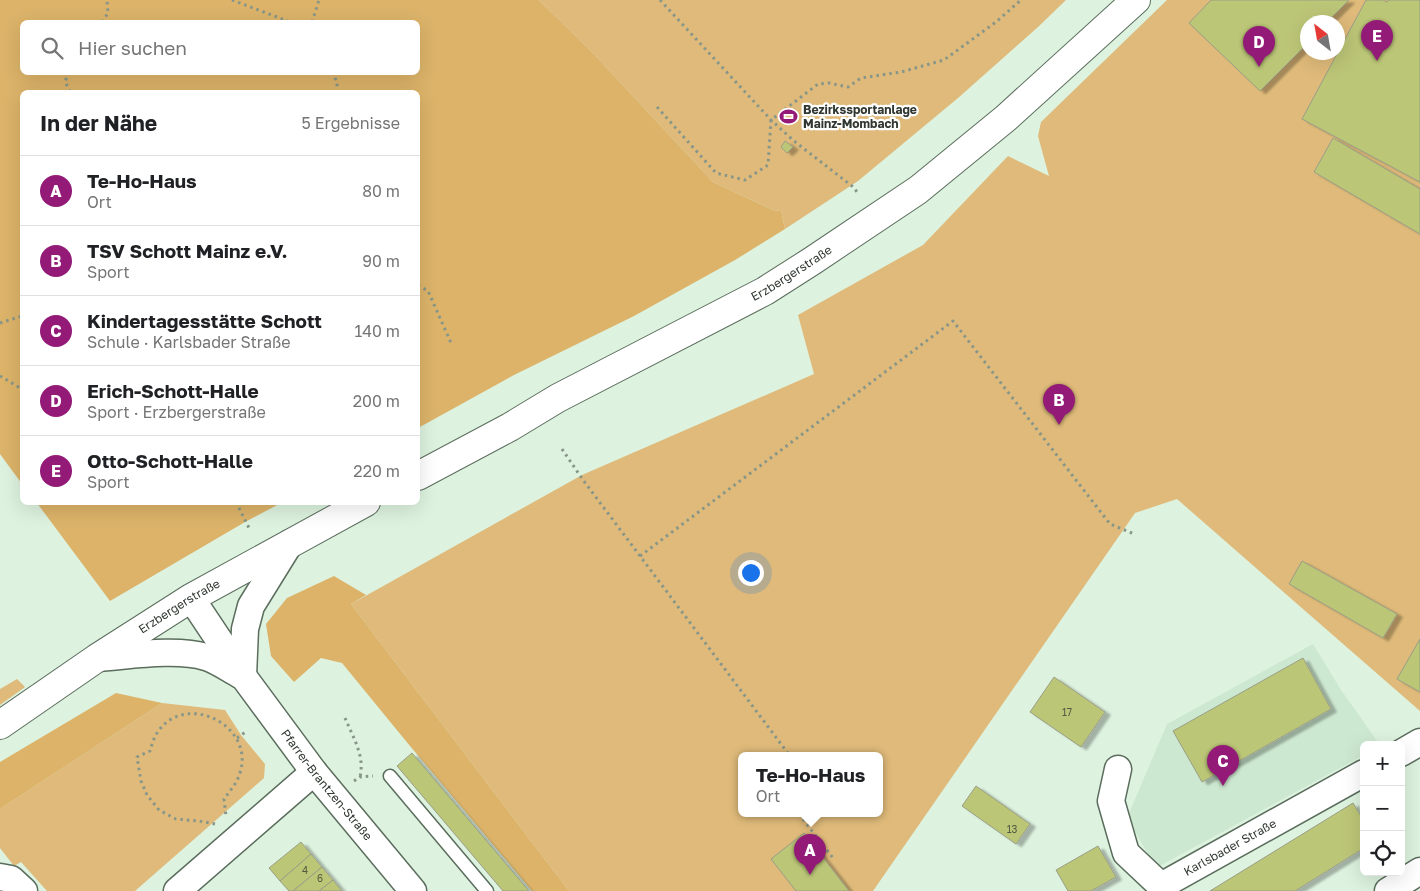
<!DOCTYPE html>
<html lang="de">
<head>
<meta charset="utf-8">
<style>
  body { margin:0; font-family:"Golos Text",sans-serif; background:#f2f2f2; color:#202124 }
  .controls { position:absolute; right:15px; bottom:15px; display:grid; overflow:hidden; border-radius:8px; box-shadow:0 5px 20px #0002 }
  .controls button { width:45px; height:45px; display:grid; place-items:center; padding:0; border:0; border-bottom:1px solid #e0e0e0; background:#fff; color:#202124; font:25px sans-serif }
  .compass { position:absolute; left:1300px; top:15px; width:45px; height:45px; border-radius:50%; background:#fff; box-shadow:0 5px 20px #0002; rotate:329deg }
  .you { position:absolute; left:750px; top:572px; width:18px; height:18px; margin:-12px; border:4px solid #fff; border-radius:50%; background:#1a73e8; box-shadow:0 0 0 8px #1a73e833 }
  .badge { display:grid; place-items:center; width:32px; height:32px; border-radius:50%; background:#931b77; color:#fff; font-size:16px; font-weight:700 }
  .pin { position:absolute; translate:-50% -41px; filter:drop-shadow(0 1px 2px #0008) }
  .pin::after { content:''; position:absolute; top:26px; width:18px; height:15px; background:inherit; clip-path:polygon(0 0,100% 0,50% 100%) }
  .popup { position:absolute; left:738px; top:752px; width:145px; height:65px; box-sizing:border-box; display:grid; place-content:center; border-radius:8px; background:#fff; filter:drop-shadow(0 1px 4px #0005); font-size:16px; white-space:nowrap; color:#757577 }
  .popup b { font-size:19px; color:#202124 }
  .popup::after { content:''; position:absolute; left:50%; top:100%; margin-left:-10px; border:10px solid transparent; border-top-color:#fff }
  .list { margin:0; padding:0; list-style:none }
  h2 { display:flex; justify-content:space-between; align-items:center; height:65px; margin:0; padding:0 20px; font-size:21px }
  h2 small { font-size:16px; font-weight:400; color:#757577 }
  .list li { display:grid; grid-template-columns:32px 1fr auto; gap:15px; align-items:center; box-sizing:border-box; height:70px; padding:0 20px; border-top:1px solid #e0e0e0 }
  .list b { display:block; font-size:19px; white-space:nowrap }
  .list p { margin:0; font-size:16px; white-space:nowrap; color:#757577 }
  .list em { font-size:16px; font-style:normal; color:#757577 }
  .icon { flex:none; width:28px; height:28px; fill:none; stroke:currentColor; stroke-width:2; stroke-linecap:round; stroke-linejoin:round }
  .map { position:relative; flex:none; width:1420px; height:891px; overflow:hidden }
  .search { position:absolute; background:#fff; box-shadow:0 5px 20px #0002; left:20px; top:20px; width:400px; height:55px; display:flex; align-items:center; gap:12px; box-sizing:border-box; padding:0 18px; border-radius:8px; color:#757577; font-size:19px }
  .panel { position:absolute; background:#fff; box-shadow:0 5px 20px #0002; left:20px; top:90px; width:400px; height:415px; border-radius:8px }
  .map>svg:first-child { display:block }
</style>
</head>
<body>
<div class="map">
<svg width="1420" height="891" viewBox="0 0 1420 891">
  <defs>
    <filter id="shadow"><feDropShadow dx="5.5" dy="3" stdDeviation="1" flood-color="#0004"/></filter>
  </defs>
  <rect width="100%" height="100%" fill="#ddf2df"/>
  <!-- built -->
  <polygon fill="#cde8d0" points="1313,644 1341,690 1380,745 1364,745 1364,755 1156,868 1127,818 1167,724"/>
  <!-- green -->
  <g fill="#dfba7a" fill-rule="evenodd">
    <polygon points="539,0 1066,0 1038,27 958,98 858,181 785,229 781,210 775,211 713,182 593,53"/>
    <path d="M1167,0H1420V711L1177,499L1135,513L873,891H569L351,604L582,475L814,374L798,315L923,245L1008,156L1049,176L1038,136L1041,122ZM1308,22H1338V52H1308ZM741,756H879V814H741Z"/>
    <polygon points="17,679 25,687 0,705 0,689"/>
    <polygon points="162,703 225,710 241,735 265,764 264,778 135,891 47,891 21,862 14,866 0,848 0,809"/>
  </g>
  <!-- forest -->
  <g fill="#dcb369" fill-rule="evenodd">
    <path d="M0,0H539L593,53L713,182L775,211L781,210L785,229L735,260L634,316L514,375L418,428V92H22V484L0,454ZM22,22H418V72H22Z"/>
    <polygon points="37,503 281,503 245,522 110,601"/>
    <polygon points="334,576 366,595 351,604 569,891 532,891 410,746 342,663 321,658 294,682 271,656 266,624 287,598"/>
    <polygon points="116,693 162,703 0,809 0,762"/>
  </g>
  <!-- building -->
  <g fill="#bcc677" stroke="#9a9e86" filter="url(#shadow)">
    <polygon points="1211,0 1349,0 1327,22 1308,22 1308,43 1260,91 1189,23"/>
    <polygon points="1366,0 1383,0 1387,2 1388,0 1420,0 1420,182 1302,119"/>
    <polygon points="1333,138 1420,189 1420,234 1314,172"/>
    <polygon points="785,141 793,147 787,153 781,147"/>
    <polygon points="1302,561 1397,614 1383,638 1289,584"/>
    <polygon points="1420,639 1420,692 1397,679"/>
    <polygon points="1303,658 1331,709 1202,782 1173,731"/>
    <polygon points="1054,677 1105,712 1081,747 1030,712"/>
    <polygon points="412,753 529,891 503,891 397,766"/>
    <polygon points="976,786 1030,824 1016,844 962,806"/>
    <polygon points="1353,803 1364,821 1364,848 1295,891 1210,891"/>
    <polygon points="804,833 849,891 796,891 771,859"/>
    <polygon points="301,842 311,854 280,881 269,868"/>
    <polygon points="1098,846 1116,877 1091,891 1068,891 1056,870"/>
    <polygon points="311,854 322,867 293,891 289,891 280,881"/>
    <polygon points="322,867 333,880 319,891 293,891"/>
    <polygon points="333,880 342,891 319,891"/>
  </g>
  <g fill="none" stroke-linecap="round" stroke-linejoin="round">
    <defs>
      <polyline id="lane" points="390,776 487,891"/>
      <g id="street">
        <path id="s1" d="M191,598L243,676L314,772L413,891"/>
        <path d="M97,658C128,656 176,648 206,657C218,661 229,669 240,675"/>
        <polyline points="243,676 245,629 251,606 290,543"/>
        <polyline points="1401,753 1420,742"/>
        <path id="s2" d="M1118,769L1111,801L1126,853L1161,886L1364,773"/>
        <polyline points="0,877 11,879 24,891"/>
        <polyline points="177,891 314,772"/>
        <polyline points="1388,891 1420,871"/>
      </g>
      <g id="secondary">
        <path id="s3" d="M418,476L510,427L558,398L765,291L812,261L918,190L1006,118L1136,0"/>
        <path id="s4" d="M0,725L97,658L191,598L366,502"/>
      </g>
    </defs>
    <!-- lane casing -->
    <use href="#lane" stroke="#5b6d5d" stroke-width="15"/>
    <!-- street casing -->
    <use href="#street" stroke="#5b6d5d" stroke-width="29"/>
    <!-- secondary casing -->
    <use href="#secondary" stroke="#5b6d5d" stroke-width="30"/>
    <!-- path -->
    <g stroke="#879689" stroke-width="3" stroke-dasharray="2.5 4" stroke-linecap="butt">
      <polyline points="232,0 290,22"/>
      <polyline points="660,0 771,120 794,141 852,186 858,193"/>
      <polyline points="102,22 108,13 107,0"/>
      <polyline points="312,22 319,0"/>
      <polyline points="332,72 337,82 337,92"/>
      <polyline points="70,92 65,81 70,72"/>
      <polyline points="657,107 716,173 745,180 768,165 771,120 818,84 829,83 848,87 861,78 901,72 944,60 996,22 1021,0"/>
      <polyline points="418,285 428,291 452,345"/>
      <polyline points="0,323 22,316"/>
      <polyline points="0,376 22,389"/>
      <polyline points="562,449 583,480 790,756"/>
      <polyline points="236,502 250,530"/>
      <polyline points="640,556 953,321 1110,524 1134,534"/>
      <path d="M345,718C353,737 365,756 360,777"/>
      <polyline points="237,738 247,731"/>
      <polyline points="354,781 360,777 373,776"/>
      <polyline points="799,814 833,858"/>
      <path d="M215,824L199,821L176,819L159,810L147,795L141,781L137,757L150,751C152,744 154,737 159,730C188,692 255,726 240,773C237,783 230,791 224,799L226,816"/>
    </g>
    <!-- lane -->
    <use href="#lane" stroke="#fff" stroke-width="12"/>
    <!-- street -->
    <use href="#street" stroke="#fff" stroke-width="26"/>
    <!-- secondary -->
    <use href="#secondary" stroke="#fff" stroke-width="28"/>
  </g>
  <!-- icons -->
  <defs>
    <symbol id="stadium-bare" viewBox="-9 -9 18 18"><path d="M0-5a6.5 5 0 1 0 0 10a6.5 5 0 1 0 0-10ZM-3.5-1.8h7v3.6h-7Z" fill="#931b77" stroke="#fff" stroke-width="2.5" paint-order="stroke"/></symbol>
  </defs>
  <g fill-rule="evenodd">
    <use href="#stadium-bare" x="776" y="104" width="25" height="25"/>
  </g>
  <g text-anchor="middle" stroke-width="4.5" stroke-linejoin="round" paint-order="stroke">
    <!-- number labels -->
    <g font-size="10" fill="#525b42">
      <text x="1067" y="716">17</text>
      <text x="1012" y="833">13</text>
      <text x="305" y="874">4</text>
      <text x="320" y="882">6</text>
    </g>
    <!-- poi labels -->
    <g font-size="12" font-weight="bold" fill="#2f3730" stroke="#fff" text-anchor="start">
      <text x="803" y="114">Bezirkssportanlage<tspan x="803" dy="14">Mainz-Mombach</tspan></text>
    </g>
    <!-- street labels -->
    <g font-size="12" fill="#2f3730" stroke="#fff">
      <text dy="4" stroke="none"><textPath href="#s3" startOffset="425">Erzbergerstraße</textPath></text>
      <text dy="4" stroke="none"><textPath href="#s4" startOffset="215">Erzbergerstraße</textPath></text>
      <text dy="4" stroke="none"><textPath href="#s1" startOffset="231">Pfarrer-Brantzen-Straße</textPath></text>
      <text dy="4" stroke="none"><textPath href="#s2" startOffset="214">Karlsbader Straße</textPath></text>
    </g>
  </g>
</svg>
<div class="controls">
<button>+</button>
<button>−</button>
<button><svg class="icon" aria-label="locate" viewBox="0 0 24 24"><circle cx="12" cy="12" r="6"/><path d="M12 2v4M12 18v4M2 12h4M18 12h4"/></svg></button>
</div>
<svg class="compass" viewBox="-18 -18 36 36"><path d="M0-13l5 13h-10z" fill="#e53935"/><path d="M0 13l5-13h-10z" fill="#757577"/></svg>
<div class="you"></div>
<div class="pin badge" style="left:810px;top:875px">A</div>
<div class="popup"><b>Te-Ho-Haus</b>Ort</div>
<div class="pin badge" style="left:1059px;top:425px">B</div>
<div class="pin badge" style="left:1223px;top:786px">C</div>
<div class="pin badge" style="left:1259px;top:67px">D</div>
<div class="pin badge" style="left:1377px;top:61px">E</div>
<div class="search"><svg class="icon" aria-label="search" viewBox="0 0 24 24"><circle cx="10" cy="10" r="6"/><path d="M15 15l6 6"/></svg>Hier suchen</div>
<section class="panel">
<h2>In der Nähe<small>5 Ergebnisse</small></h2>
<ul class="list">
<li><span class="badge">A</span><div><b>Te-Ho-Haus</b><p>Ort</p></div><em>80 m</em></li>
<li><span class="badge">B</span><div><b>TSV Schott Mainz e.V.</b><p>Sport</p></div><em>90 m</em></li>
<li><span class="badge">C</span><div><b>Kindertagesstätte Schott</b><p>Schule · Karlsbader Straße</p></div><em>140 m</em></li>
<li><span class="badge">D</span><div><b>Erich-Schott-Halle</b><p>Sport · Erzbergerstraße</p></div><em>200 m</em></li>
<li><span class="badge">E</span><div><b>Otto-Schott-Halle</b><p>Sport</p></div><em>220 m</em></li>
</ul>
</section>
</div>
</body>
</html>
